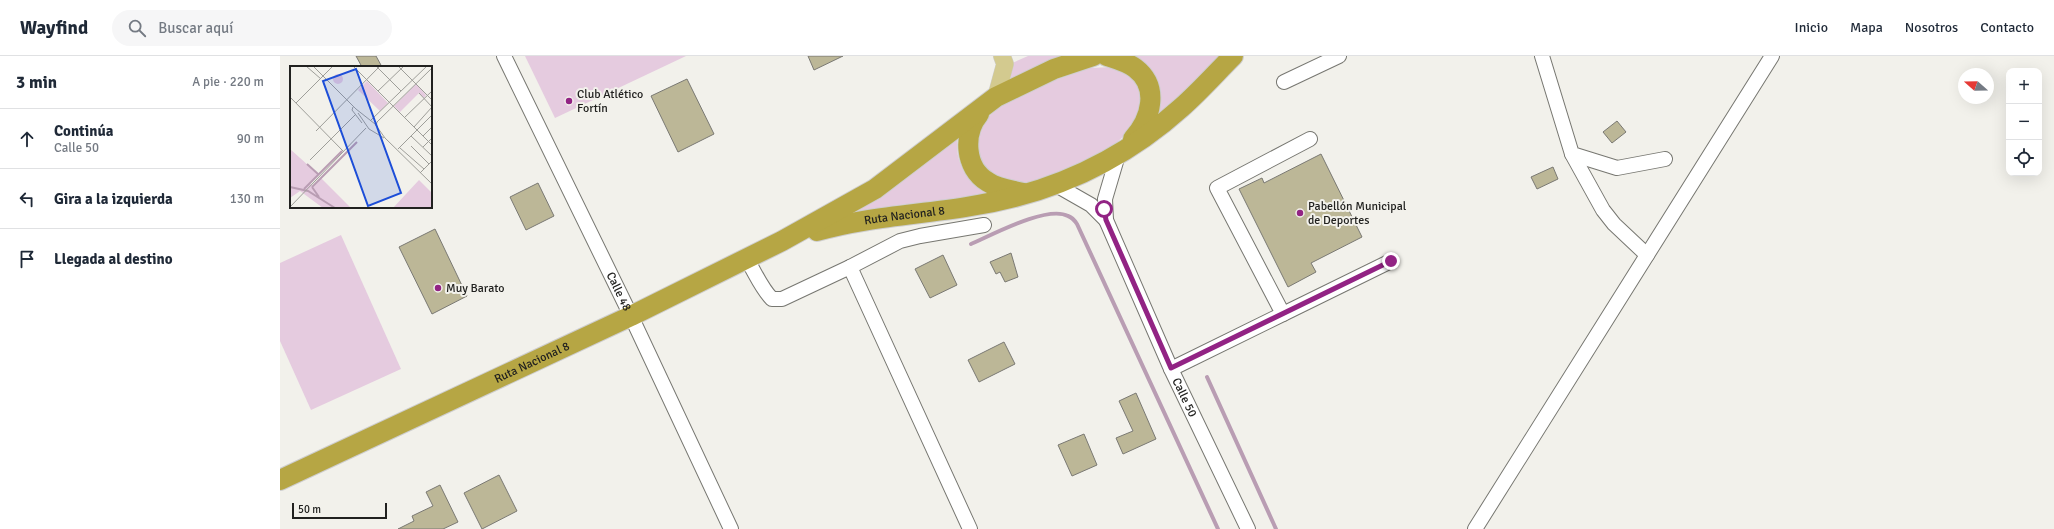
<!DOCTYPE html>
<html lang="es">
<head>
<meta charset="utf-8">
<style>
  body { margin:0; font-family:Signika,sans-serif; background:#f6f6f7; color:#1f2937 }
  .controls { position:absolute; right:12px; top:12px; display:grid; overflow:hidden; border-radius:8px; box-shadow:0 4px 16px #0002 }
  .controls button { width:36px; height:36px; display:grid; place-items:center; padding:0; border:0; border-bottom:1px solid #e0e1e3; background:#fff; color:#1f2937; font:20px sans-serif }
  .compass { position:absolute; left:1678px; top:12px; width:36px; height:36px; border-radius:50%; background:#fff; box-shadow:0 4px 16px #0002; rotate:290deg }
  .scale { position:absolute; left:12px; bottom:10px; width:95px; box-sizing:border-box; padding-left:4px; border:2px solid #21211f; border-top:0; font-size:11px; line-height:14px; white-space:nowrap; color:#21211f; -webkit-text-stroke:3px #f2f1eb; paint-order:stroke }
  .stop { position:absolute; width:12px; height:12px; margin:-9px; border:3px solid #922384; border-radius:50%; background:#fff }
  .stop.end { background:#922384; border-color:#fff; box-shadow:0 1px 4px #0008 }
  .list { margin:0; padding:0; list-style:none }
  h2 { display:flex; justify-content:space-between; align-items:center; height:52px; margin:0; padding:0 16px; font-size:17px }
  h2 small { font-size:13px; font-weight:400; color:#747a83 }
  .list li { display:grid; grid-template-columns:26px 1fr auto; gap:12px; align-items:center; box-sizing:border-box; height:60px; padding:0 16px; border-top:1px solid #e0e1e3 }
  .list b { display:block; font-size:15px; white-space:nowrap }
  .list p { margin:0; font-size:13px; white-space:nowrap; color:#747a83 }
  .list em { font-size:13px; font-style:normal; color:#747a83 }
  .icon { flex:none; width:22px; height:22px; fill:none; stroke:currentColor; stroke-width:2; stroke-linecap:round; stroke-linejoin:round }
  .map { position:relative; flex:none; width:1774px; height:473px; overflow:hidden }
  header { display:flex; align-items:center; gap:24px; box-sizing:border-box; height:56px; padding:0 20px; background:#fff; border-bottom:1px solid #e0e1e3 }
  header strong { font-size:19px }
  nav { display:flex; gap:22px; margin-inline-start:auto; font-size:14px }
  .search { width:280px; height:36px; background:#f6f6f7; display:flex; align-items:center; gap:10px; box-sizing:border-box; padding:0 14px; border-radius:22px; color:#747a83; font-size:15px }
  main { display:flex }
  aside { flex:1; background:#fff }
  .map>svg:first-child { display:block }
</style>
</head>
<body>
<header>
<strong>Wayfind</strong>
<div class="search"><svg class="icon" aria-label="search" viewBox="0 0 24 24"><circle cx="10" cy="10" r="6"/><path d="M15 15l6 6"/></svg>Buscar aquí</div>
<nav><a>Inicio</a><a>Mapa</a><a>Nosotros</a><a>Contacto</a></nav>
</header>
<main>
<aside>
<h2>3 min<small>A pie · 220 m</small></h2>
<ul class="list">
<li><svg class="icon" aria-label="ahead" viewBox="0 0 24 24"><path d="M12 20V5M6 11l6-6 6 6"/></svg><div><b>Continúa</b><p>Calle 50</p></div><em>90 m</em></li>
<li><svg class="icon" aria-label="left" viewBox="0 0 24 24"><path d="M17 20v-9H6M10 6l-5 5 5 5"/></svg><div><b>Gira a la izquierda</b></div><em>130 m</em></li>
<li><svg class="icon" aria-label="arrive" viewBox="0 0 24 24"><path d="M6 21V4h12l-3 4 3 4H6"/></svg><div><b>Llegada al destino</b></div></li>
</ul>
</aside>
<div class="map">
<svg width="1774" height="473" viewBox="0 0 1774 473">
  <rect width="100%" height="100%" fill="#f2f1eb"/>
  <!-- green -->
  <g fill="#e5cbdf">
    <polygon points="245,0 406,0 275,62"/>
    <polygon points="748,0 780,0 785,2 726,29 730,8"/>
    <path d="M853,0H942L878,61C880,46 879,21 866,9C863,6 858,3 853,0Z"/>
    <polygon points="832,11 847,17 857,25 862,52 846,78 833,90 813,102 744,130 727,126 707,115 696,96 699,74 706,63 720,50 761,29 810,12"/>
    <path d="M679,74C672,101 684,126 709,139L619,149L579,156L578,151Z"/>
    <polygon points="61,179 121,313 31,354 0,285 0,207"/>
  </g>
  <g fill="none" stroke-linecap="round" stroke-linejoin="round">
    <!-- stream -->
    <g stroke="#b99db3" stroke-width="4">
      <path d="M691,188C712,179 767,149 788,160C791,161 795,165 797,168L938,473"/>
      <polyline points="927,321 996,473"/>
    </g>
  </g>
  <!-- building -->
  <g fill="#bcb797" stroke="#7a7973">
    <polygon points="76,0 96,0 102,11 82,11"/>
    <polygon points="528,0 563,0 534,14"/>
    <polygon points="407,23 434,78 398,96 371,40"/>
    <polygon points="1337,65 1346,76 1332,87 1323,76"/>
    <polygon points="1041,98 1082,181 1031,207 1036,216 1008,231 959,133 982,122 984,127"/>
    <polygon points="1273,111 1278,123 1257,133 1251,121"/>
    <polygon points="258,127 274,160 246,174 230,141"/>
    <polygon points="155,173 187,240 152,258 119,191"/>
    <polygon points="731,197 738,221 725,226 720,216 716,218 710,206"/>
    <polygon points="663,199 677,229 650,242 635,213"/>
    <polygon points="724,286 735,308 699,326 688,304"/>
    <polygon points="856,337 876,383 843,398 836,382 853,375 839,345"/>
    <polygon points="804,378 817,409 792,420 778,389"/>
    <polygon points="219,419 237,455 202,473 184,437"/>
    <polygon points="160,429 178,466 163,473 118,473 134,465 132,460 153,450 146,436"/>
  </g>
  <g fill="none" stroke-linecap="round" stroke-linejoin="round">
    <defs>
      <g id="minor">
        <path id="s1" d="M224,0L351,260L451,473"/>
        <polyline points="1262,0 1292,98 1337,112 1385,103"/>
        <polyline points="1004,26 1059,0"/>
        <polyline points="1292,98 1323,154 1334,168 1367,199"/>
        <path id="s2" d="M838,99L825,143L826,164L891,313L968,473"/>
        <polyline points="776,129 811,149 826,164"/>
        <path d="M466,202C475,216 481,232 492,243H502L570,211L620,185L640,180L704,169"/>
        <polyline points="570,211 690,473"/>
        <polyline points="1003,258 1111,205"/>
        <polyline points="891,313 1003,258 937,132 1030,83"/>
        <polyline points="1195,473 1492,0"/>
      </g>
      <polyline id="major" points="716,41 725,8 722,0"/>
      <g id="highway">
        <path d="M827,0C836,3 847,6 855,12C880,31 871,63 853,83"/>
        <path d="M699,58C683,77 684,112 708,126C718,133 732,134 743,137"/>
        <path id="s3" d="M537,175C586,161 636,159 686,151C767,139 841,106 902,51C920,35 936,17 953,0"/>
        <path id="s4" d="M0,424L351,260L502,185L595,133L716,41L774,13L813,0"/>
      </g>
    </defs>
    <!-- minor casing -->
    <use href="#minor" stroke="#777771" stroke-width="16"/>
    <!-- major casing -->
    <use href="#major" stroke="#cecece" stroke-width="18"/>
    <!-- highway casing -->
    <use href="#highway" stroke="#cecece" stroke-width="22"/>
    <!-- minor -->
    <use href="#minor" stroke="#fff" stroke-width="14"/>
    <!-- major -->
    <use href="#major" stroke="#d3ca8f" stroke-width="17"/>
    <!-- highway -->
    <use href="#highway" stroke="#b6a644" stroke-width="20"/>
  </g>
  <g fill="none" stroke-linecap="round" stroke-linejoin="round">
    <!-- route -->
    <polyline stroke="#922384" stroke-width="5" points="824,153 826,164 891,312 1111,205"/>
  </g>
  <!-- markers -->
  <g fill="#922384" stroke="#f2f1eb" stroke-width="1.5">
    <circle cx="289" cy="45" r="4"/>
    <circle cx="1020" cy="157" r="4"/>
    <circle cx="158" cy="232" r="4"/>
  </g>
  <g text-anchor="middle" stroke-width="4" stroke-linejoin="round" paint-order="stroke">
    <!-- poi labels -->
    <g font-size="12" fill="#21211f" stroke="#f2f1eb" text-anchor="start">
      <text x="297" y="42">Club Atlético<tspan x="297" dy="14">Fortín</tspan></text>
      <text x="1028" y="154">Pabellón Municipal<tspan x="1028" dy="14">de Deportes</tspan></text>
      <text x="166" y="236">Muy Barato</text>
    </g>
    <!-- street labels -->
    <g font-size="12" fill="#21211f" stroke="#f2f1eb">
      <text dy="4" stroke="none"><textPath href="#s3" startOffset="89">Ruta Nacional 8</textPath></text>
      <text dy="4" stroke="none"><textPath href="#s1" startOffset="262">Calle 48</textPath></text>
      <text dy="4" stroke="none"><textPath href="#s4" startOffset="278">Ruta Nacional 8</textPath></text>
      <text dy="4" stroke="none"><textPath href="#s2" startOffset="261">Calle 50</textPath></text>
    </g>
  </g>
  <!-- overview -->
  <g transform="translate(10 10)">
    <rect width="142" height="142" fill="#f2f1eb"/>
    <path d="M43 13a5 5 0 1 1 10 0a5 5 0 1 1-10 0ZM77,15L98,37L90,45L68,24ZM126,18L136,29L134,32L129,27L110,46L104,40ZM0,83L29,109L20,118L23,120L31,112L61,142H33L10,125L0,132ZM129,114L142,127V142H103Z" fill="#e5cbdf"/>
    <path fill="none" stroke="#b99db3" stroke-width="2" d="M17,98L28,108M0,121L18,125L45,142M22,121L67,76M22,121L29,131M14,123L52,85"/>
    <path fill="none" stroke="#9e9e99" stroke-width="1" d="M16,0L31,13M23,0L66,43L85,58L95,72L142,118M63,0L142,79M86,0L111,25M108,0L142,34M88,25L114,0M0,31L54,86M6,37L43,0M63,41L62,44L72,57M68,47L79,63L94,72M114,52L142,25M81,54L137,0M86,60L87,56L142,2M124,61L142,41L129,27M26,65L90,0M121,70L142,90M133,70L142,61M121,80L139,98M133,81L142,72M110,82L134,103M108,83L142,49M20,94L66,48M130,107L142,95M0,141L76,62"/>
    <path fill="#1d4ed8" fill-opacity="0.15" stroke="#1d4ed8" stroke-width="2" d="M66,3L111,127L78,140L33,15Z"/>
    <rect width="142" height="142" fill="none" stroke="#21211f" stroke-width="2"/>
  </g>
</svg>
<div class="controls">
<button>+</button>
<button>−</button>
<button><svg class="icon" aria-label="locate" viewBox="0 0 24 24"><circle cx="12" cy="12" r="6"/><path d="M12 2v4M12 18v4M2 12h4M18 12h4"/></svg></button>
</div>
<svg class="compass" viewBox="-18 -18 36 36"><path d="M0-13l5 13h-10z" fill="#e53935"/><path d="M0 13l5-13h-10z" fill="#747a83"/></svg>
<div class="scale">50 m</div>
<div class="stop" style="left:824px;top:153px"></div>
<div class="stop end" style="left:1111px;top:205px"></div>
</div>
</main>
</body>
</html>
